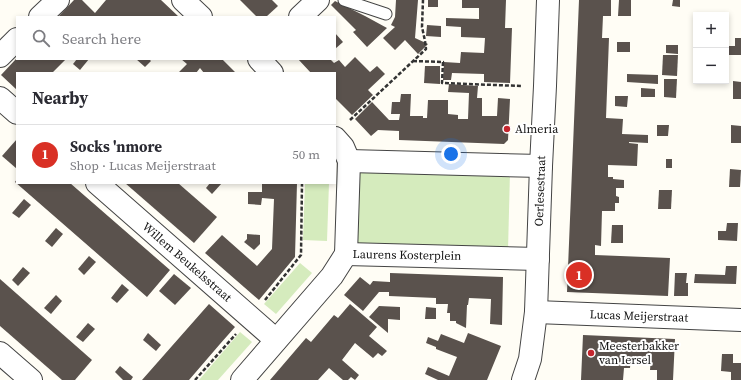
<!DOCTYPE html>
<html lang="en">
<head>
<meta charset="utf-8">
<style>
  body { margin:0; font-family:"Source Serif 4",serif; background:#f2f2f3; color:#2b2b33 }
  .controls { position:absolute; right:12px; top:12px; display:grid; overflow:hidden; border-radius:0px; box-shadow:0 2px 6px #0003 }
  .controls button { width:36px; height:36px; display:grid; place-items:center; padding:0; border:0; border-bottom:1px solid #e1e1e2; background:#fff; color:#2b2b33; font:20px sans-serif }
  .you { position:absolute; left:451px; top:154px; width:14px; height:14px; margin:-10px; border:3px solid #fff; border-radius:50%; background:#1a73e8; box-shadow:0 0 0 6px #1a73e833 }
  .badge { display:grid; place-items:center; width:26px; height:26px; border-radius:50%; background:#d93025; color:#fff; font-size:13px; font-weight:700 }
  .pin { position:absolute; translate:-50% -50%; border:2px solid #fff; box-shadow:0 1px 4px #0006 }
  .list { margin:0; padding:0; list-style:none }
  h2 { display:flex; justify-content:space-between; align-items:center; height:52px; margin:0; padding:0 16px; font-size:17px }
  h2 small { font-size:13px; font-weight:400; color:#7c7c81 }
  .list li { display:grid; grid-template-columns:26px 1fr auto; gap:12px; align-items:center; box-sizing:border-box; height:60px; padding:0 16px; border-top:1px solid #e1e1e2 }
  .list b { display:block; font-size:15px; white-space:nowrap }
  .list p { margin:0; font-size:13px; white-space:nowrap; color:#7c7c81 }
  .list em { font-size:13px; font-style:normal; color:#7c7c81 }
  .icon { flex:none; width:22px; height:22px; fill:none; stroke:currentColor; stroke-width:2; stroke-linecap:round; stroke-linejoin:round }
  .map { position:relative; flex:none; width:741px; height:380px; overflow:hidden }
  .search { position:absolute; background:#fff; box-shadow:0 2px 6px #0003; left:16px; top:16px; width:320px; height:44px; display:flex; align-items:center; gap:10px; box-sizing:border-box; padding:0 14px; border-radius:0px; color:#7c7c81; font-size:15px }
  .panel { position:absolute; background:#fff; box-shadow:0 2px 6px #0003; left:16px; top:72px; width:320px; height:112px; border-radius:0px }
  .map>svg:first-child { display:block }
</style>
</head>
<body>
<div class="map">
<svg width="741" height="380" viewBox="0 0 741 380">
  <rect width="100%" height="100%" fill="#fffdf5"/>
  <!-- green -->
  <g fill="#d5ebbd">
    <polygon points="356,167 510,172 508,250 353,246"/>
    <polygon points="305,183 329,183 327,241 303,240"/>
    <polygon points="300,263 312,273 276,314 264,304"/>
    <polygon points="240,332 252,342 218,380 199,380"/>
  </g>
  <!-- building -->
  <g fill="#5a524d">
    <polygon points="74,0 82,0 95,13 106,0 161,0 179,17 58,17"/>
    <polygon points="240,0 272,0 278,6 266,17 257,17"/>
    <polygon points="396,0 418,0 415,38 428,44 418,54 405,40 395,50 383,38 395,27 391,25 395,17"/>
    <rect x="428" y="0" width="10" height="7"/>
    <polygon points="462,0 506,0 505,28 512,28 510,83 484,82 484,74 452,73 451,80 443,80 444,62 460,63 461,52 484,53 485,38 461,37 461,27 446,26 446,18 479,19 479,8 462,8"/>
    <polygon points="579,0 611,0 611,16 603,16 602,38 609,38 606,118 623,119 622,134 648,135 648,143 629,142 629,143 638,144 637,166 608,165 608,177 613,177 613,179 624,180 624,188 616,188 616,196 619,197 619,203 615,203 615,211 602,211 601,246 595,245 595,255 670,258 668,296 567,292"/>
    <polygon points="619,0 631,0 631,16 618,16"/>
    <polygon points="673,0 680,0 680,7 672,6"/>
    <polygon points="335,1 365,16 387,28 367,47 353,32 356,30 331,5"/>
    <polygon points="427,25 441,26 441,37 426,36"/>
    <polygon points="335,33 343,42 335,49"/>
    <polygon points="735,38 741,38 741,55 726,55 726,46 735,46"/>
    <rect x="617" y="42" width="13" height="10"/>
    <polygon points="666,45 678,45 678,54 666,53"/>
    <polygon points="663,55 678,55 677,76 662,75"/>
    <polygon points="355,57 370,72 377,66 385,74 368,90 373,95 352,115 335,98 335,73 311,73 298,59 330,59 334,63 339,60 345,67"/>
    <polygon points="16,59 66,59 52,73 17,73 17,90 1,75"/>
    <polygon points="77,59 89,59 80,70 73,64"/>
    <polygon points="136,59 149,59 151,61 145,67"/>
    <polygon points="181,59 222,59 236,73 204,73 200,68 196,73 178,73 187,64"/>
    <polygon points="425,66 440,66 440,84 424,83"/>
    <polygon points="627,74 658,75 658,84 627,82"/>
    <polygon points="664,79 677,79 676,98 664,97"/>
    <polygon points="733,81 741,82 741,99 733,99"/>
    <polygon points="449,84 478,86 477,98 482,98 482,116 497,116 498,98 510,99 508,140 504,144 399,140 399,131 378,130 371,136 355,119 372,102 389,120 399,120 400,114 391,114 392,102 400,102 401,94 411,94 410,116 423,116 423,118 427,118 428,100 448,100 448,114 458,115 458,119 468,119 469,93 448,92"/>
    <polygon points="641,88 655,89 655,97 641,97"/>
    <polygon points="615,96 628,96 627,107 615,106"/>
    <polygon points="657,125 669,125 668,136 657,136"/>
    <polygon points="731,125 741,126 741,143 731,143"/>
    <polygon points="17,139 17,169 2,156"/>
    <rect x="666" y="159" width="6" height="9"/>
    <polygon points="730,169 741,170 740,187 729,187"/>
    <polygon points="17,179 17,183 70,183 170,270 147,297 15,182"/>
    <polygon points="125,183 178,183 217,217 194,243"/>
    <polygon points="210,183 222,183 212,194 206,188"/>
    <polygon points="262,183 297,183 295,257 259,300 205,253 222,235 257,266 272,249 274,199 262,198 261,205 248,204 248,192 262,192"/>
    <polygon points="659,190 672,190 671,209 658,209"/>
    <polygon points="24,199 31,205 19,218 12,213"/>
    <polygon points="727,223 738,223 737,241 718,240 718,231 726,231"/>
    <polygon points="612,225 623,225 623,243 611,243"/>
    <polygon points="56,228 63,234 52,247 45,241"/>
    <polygon points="247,234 260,235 260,244 254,250 244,242 247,239"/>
    <polygon points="89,256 96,262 84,275 78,269"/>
    <polygon points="726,266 737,266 736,284 694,283 695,274 725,275"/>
    <polygon points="23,267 30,273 18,286 12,280"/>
    <polygon points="390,273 503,277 502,325 490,324 491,299 469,298 468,305 467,305 466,328 456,323 456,321 450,321 450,313 447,313 448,304 436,304 436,298 389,296 389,292 379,292 363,311 344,295 360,277 370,285 373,281 390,282"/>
    <polygon points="675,273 687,273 686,283 688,283 688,296 674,296"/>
    <polygon points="174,274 191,288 175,305 159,291"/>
    <polygon points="0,279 92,360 75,380 62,380 0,326"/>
    <polygon points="122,284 129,290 117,303 111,298"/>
    <polygon points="56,295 62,301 51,314 44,308"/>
    <polygon points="209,304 235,327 220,344 189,380 142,380"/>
    <polygon points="350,304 377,327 369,336 387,351 382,356 378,353 373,358 355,343 342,360 359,375 355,380 351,377 348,380 343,380 329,368 318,380 270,380 306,338 311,342 334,315 338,318"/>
    <polygon points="379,306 400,307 400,320 388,319 388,333 369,317"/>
    <polygon points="426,307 436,308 436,319 425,319"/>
    <polygon points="88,323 95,329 83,342 76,337"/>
    <polygon points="148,333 161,345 156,351 143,340"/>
    <polygon points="468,333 501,346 487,380 438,380 425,374 428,367 449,376 457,357 436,349 436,347 426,343 428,337 438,341 441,334 464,343"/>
    <polygon points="583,335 675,339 673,380 657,380 657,370 650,370 651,358 631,357 630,368 624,368 623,380 581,380"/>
    <polygon points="722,354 733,354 733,363 741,363 741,380 731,380 731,372 721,371"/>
    <polygon points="120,366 133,377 131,380 123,380 115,372"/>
  </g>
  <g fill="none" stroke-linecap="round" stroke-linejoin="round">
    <defs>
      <polyline id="service" points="344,0 386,14"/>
      <g id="minor">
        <polyline points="183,0 201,17"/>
        <polyline points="40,17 58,0"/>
        <polyline points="300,17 318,0"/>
        <polyline points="0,56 17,39"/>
        <polyline points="259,59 272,73"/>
        <polyline points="0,98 17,113"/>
        <polyline points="335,138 343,147 349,161 346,254"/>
        <polyline points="349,161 541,166"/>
        <polyline points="97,183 276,340"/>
        <polyline points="346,254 538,259"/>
        <polyline points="536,312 741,320"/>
        <polyline points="0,353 31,380"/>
        <polyline points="242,380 332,276 346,254"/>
      </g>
      <polyline id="tertiary" points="523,380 530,359 536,312 541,166 545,86 548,0"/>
    </defs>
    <!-- service casing -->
    <use href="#service" stroke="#444" stroke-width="13"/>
    <!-- minor casing -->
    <use href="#minor" stroke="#444" stroke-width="24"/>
    <!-- tertiary casing -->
    <use href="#tertiary" stroke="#444" stroke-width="24"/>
    <!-- path -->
    <g stroke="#333" stroke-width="2.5" stroke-dasharray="4 2" stroke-linecap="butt">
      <polyline points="413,61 443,62 442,83 521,86"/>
      <polyline points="350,120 426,49 425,41 422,27 423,0"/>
      <polyline points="265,300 301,255 302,183"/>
      <polyline points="195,380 236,334"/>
    </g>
    <!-- service -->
    <use href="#service" stroke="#fff" stroke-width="11"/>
    <!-- minor -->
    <use href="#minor" stroke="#fff" stroke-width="22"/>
    <!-- tertiary -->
    <use href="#tertiary" stroke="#fff" stroke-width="22"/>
  </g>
  <!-- markers -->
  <g fill="#c4262e" stroke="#fff" stroke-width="1.5">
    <circle cx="507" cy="129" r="4"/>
    <circle cx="591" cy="353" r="4"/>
  </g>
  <g text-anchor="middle" stroke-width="4" stroke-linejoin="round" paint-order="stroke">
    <!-- poi labels -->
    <g font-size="12" fill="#111" stroke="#fff" text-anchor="start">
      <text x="515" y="133">Almeria</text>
      <text x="599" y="350">Meesterbakker<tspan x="599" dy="14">van Iersel</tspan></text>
    </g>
    <!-- street labels -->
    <g font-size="12" fill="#111" stroke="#fff">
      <text transform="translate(540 191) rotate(-88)" y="4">Oerlesestraat</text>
      <text transform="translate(407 255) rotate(1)" y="4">Laurens Kosterplein</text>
      <text transform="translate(187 262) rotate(41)" y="4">Willem Beukelsstraat</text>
      <text transform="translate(639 316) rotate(2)" y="4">Lucas Meijerstraat</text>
    </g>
  </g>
</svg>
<div class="controls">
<button>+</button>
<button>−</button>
</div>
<div class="you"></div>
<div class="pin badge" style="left:579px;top:275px">1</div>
<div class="search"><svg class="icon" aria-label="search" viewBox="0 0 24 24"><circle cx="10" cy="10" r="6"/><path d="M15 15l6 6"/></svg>Search here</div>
<section class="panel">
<h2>Nearby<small></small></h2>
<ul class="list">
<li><span class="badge">1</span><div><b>Socks 'nmore</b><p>Shop · Lucas Meijerstraat</p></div><em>50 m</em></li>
</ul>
</section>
</div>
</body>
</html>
